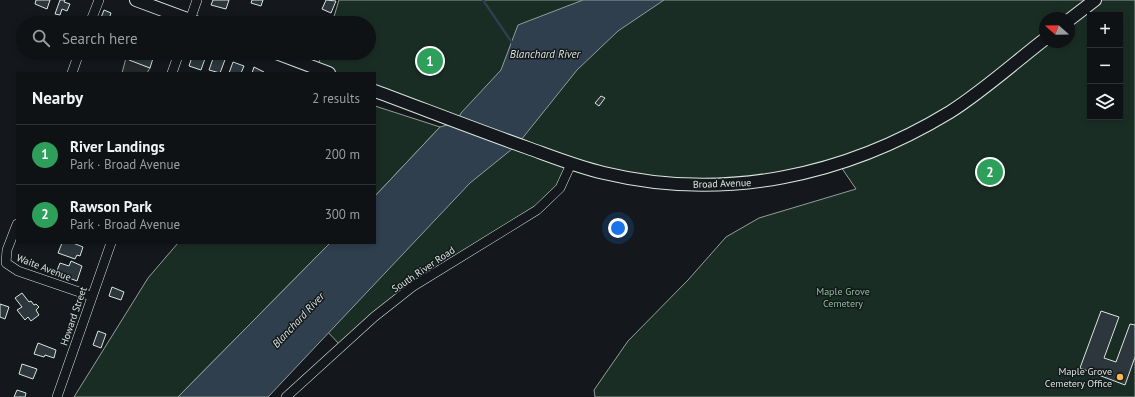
<!DOCTYPE html>
<html lang="en">
<head>
<meta charset="utf-8">
<style>
  body { margin:0; font-family:"PT Sans",sans-serif; background:#1d2022; color:#f1f3f6 }
  .controls { position:absolute; right:12px; top:12px; display:grid; overflow:hidden; border-radius:0px; box-shadow:0 2px 6px #0003 }
  .controls button { width:36px; height:36px; display:grid; place-items:center; padding:0; border:0; border-bottom:1px solid #2f3234; background:#0f1215; color:#f1f3f6; font:20px sans-serif }
  .compass { position:absolute; left:1039px; top:12px; width:36px; height:36px; border-radius:50%; background:#0f1215; box-shadow:0 2px 6px #0003; rotate:290deg }
  .you { position:absolute; left:618px; top:228px; width:14px; height:14px; margin:-10px; border:3px solid #fff; border-radius:50%; background:#1a73e8; box-shadow:0 0 0 6px #1a73e833 }
  .badge { display:grid; place-items:center; width:26px; height:26px; border-radius:50%; background:#2563eb; color:#fff; font-size:13px; font-weight:700 }
  .pin { position:absolute; translate:-50% -50%; border:2px solid #fff; box-shadow:0 1px 4px #0006 }
  .list { margin:0; padding:0; list-style:none }
  h2 { display:flex; justify-content:space-between; align-items:center; height:52px; margin:0; padding:0 16px; font-size:17px }
  h2 small { font-size:13px; font-weight:400; color:#9b9ea0 }
  .list li { display:grid; grid-template-columns:26px 1fr auto; gap:12px; align-items:center; box-sizing:border-box; height:60px; padding:0 16px; border-top:1px solid #2f3234 }
  .list b { display:block; font-size:15px; white-space:nowrap }
  .list p { margin:0; font-size:13px; white-space:nowrap; color:#9b9ea0 }
  .list em { font-size:13px; font-style:normal; color:#9b9ea0 }
  .icon { flex:none; width:22px; height:22px; fill:none; stroke:currentColor; stroke-width:2; stroke-linecap:round; stroke-linejoin:round }
  .map { position:relative; flex:none; width:1135px; height:397px; overflow:hidden }
  .search { position:absolute; background:#0f1215; box-shadow:0 2px 6px #0003; left:16px; top:16px; width:360px; height:44px; display:flex; align-items:center; gap:10px; box-sizing:border-box; padding:0 14px; border-radius:22px; color:#9b9ea0; font-size:15px }
  .panel { position:absolute; background:#0f1215; box-shadow:0 2px 6px #0003; left:16px; top:72px; width:360px; height:172px; border-radius:0px }
  .map>svg:first-child { display:block }
</style>
</head>
<body>
<div class="map">
<svg width="1135" height="397" viewBox="0 0 1135 397">
  <rect width="100%" height="100%" fill="#14181c"/>
  <!-- green -->
  <g fill="#1a2d24" stroke="#939e99" fill-rule="evenodd">
    <path d="M339,0H1135V397H595L594,390L628,341L688,280L726,237L759,218L856,189L839,164L747,183L672,184L571,164L560,188L537,210L412,287L341,346L307,310L375,243L475,129L375,91V73H329L317,69L322,53H369V23H332ZM1090,15H1120V117H1090ZM1045,18H1069V42H1045Z"/>
    <polygon points="375,106 440,127 375,196"/>
    <polygon points="178,243 330,243 178,397 74,397 148,278"/>
  </g>
  <!-- parking -->
  <polygon fill="#24282b" stroke="#939e99" points="126,58 150,68 147,73 122,73"/>
  <!-- water -->
  <polygon fill="#2f3f4d" stroke="#939e99" points="583,0 664,0 618,31 577,70 517,145 470,183 268,397 178,397 330,243 375,243 375,196 440,127 457,122 461,113 501,70 518,25"/>
  <g fill="none" stroke-linecap="round" stroke-linejoin="round">
    <!-- stream -->
    <polyline stroke="#2f3f4d" stroke-width="2.5" points="483,0 513,44"/>
  </g>
  <!-- building -->
  <g fill="#2c363c" stroke="#d8e6dc">
    <polygon points="36,0 50,0 47,9 35,4"/>
    <polygon points="60,0 65,0 64,2 70,4 67,11 62,9 60,15 55,14"/>
    <polygon points="213,0 229,0 226,9 211,5"/>
    <polygon points="252,0 263,0 261,6 251,3"/>
    <polygon points="326,0 336,1 331,13 322,9"/>
    <polygon points="104,10 111,13 108,22 111,23 99,23"/>
    <polygon points="127,17 131,19 130,23 119,23 121,19 126,20"/>
    <polygon points="293,18 306,22 305,23 292,23"/>
    <polygon points="132,53 149,53 154,55 150,68 129,60"/>
    <polygon points="197,53 207,53 201,70 189,66 192,57 195,58"/>
    <polygon points="215,53 226,57 220,73 209,70"/>
    <polygon points="233,62 244,66 241,73 229,73"/>
    <polygon points="254,67 264,72 264,73 252,73"/>
    <polygon points="601,96 605,98 599,106 595,103"/>
    <polygon points="62,243 73,243 83,247 80,256 77,255 75,259 58,253"/>
    <polygon points="71,261 82,266 77,281 56,273 60,263 69,266"/>
    <polygon points="112,287 124,292 121,300 109,296"/>
    <polygon points="22,293 29,302 31,301 34,305 36,304 39,307 36,310 39,315 31,321 28,317 25,320 17,310 22,307 15,298"/>
    <polygon points="0,304 9,307 5,319 0,317"/>
    <polygon points="1101,311 1119,317 1104,358 1116,362 1130,324 1135,325 1135,357 1125,385 1080,368"/>
    <polygon points="98,331 106,334 101,348 93,345"/>
    <polygon points="38,343 56,350 54,358 45,355 44,357 34,354"/>
    <polygon points="22,364 37,369 33,379 19,374"/>
    <polygon points="17,390 26,393 25,397 14,397"/>
  </g>
  <g fill="none" stroke-linecap="round" stroke-linejoin="round">
    <defs>
      <g id="minor">
        <polyline points="90,23 99,0"/>
        <polyline points="189,23 197,0"/>
        <polyline points="72,73 79,53"/>
        <polyline points="172,73 179,53"/>
        <polyline points="17,224 7,250 6,263 18,271 91,296"/>
        <polyline points="57,397 111,243"/>
        <polyline points="286,397 374,317 412,287 537,210 560,188 571,164"/>
      </g>
      <g id="major">
        <polyline points="136,0 198,23"/>
        <polyline points="1069,20 1095,0"/>
        <polyline points="276,53 329,73"/>
        <path d="M375,91C426,110 477,130 528,148C553,157 578,167 604,173C724,202 845,176 950,112C983,91 1014,63 1045,39"/>
      </g>
    </defs>
    <!-- minor casing -->
    <use href="#minor" stroke="#d8e6dc" stroke-width="10"/>
    <!-- major casing -->
    <use href="#major" stroke="#d8e6dc" stroke-width="14"/>
    <!-- minor -->
    <use href="#minor" stroke="#14181c" stroke-width="9"/>
    <!-- major -->
    <use href="#major" stroke="#14181c" stroke-width="12"/>
  </g>
  <!-- markers -->
  <circle fill="#ffb74d" stroke="#14181c" stroke-width="1.5" cx="1120" cy="377" r="4"/>
  <g text-anchor="middle" stroke-width="3" stroke-linejoin="round" paint-order="stroke">
    <!-- street labels -->
    <g font-size="10" fill="#d8e6dc" stroke="#14181c">
      <text transform="translate(722 183) rotate(-2)" y="4">Broad Avenue</text>
      <text transform="translate(44 267) rotate(21)" y="4">Waite Avenue</text>
      <text transform="translate(423 269) rotate(-34)" y="4">South River Road</text>
      <text transform="translate(73 316) rotate(-71)" y="4">Howard Street</text>
    </g>
    <!-- park labels -->
    <g font-size="10" fill="#8ac095" stroke="#14181c">
      <text x="843" y="295">Maple Grove<tspan x="843" dy="12">Cemetery</tspan></text>
    </g>
    <!-- poi labels -->
    <g font-size="10" fill="#d8e6dc" stroke="#14181c" text-anchor="end">
      <text x="1112" y="375">Maple Grove<tspan x="1112" dy="12">Cemetery Office</tspan></text>
    </g>
    <!-- water labels -->
    <g font-size="11" font-style="italic" fill="#d8e6dc" stroke="#14181c">
      <text x="545" y="58">Blanchard River</text>
      <text transform="translate(298 320) rotate(-47)" y="4">Blanchard River</text>
    </g>
  </g>
</svg>
<div class="controls">
<button>+</button>
<button>−</button>
<button><svg class="icon" aria-label="layers" viewBox="0 0 24 24"><path d="M12 4l9 5-9 5-9-5zM3 14l9 5 9-5"/></svg></button>
</div>
<svg class="compass" viewBox="-18 -18 36 36"><path d="M0-13l5 13h-10z" fill="#e53935"/><path d="M0 13l5-13h-10z" fill="#9b9ea0"/></svg>
<div class="you"></div>
<div class="pin badge" style="left:430px;top:61px;background:#2e9e5b">1</div>
<div class="pin badge" style="left:990px;top:172px;background:#2e9e5b">2</div>
<div class="search"><svg class="icon" aria-label="search" viewBox="0 0 24 24"><circle cx="10" cy="10" r="6"/><path d="M15 15l6 6"/></svg>Search here</div>
<section class="panel">
<h2>Nearby<small>2 results</small></h2>
<ul class="list">
<li><span class="badge" style="background:#2e9e5b">1</span><div><b>River Landings</b><p>Park · Broad Avenue</p></div><em>200 m</em></li>
<li><span class="badge" style="background:#2e9e5b">2</span><div><b>Rawson Park</b><p>Park · Broad Avenue</p></div><em>300 m</em></li>
</ul>
</section>
</div>
</body>
</html>
